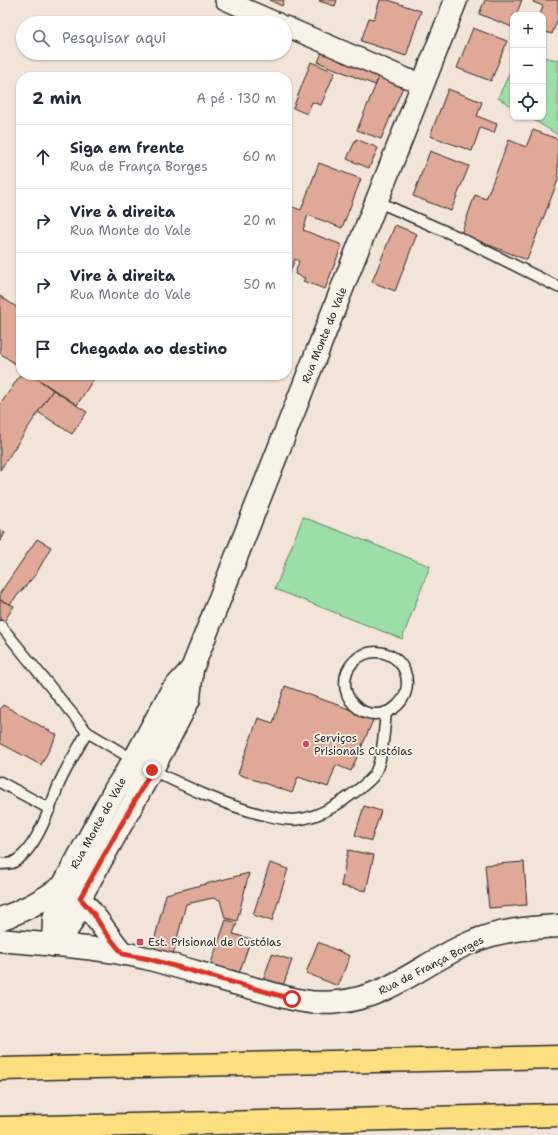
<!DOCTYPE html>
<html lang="pt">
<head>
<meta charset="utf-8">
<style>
  body { margin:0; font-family:"Shantell Sans",sans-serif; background:#f2f2f3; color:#1f2937 }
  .controls { position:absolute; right:12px; top:12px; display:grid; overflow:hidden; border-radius:8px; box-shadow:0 1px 3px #0004 }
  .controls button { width:36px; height:36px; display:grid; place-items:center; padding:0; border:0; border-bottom:1px solid #e0e1e3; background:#fff; color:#1f2937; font:20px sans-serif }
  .stop { position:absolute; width:12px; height:12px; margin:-9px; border:3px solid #d93025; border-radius:50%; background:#fff }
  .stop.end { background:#d93025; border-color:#fff; box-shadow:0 1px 4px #0008 }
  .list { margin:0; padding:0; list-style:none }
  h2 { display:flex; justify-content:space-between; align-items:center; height:52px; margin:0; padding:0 16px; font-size:17px }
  h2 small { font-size:13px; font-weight:400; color:#747a83 }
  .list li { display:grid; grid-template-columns:26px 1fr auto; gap:12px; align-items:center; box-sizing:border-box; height:64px; padding:0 16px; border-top:1px solid #e0e1e3 }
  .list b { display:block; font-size:15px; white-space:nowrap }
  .list p { margin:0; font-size:13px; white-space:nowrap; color:#747a83 }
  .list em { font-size:13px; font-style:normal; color:#747a83 }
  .icon { flex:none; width:22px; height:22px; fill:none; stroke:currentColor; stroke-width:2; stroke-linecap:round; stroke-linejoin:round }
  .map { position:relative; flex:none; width:558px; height:1135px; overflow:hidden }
  .search { position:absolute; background:#fff; box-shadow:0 1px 3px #0004; left:16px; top:16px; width:276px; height:44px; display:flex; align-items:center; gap:10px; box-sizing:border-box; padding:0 14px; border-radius:22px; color:#747a83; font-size:15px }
  .panel { position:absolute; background:#fff; box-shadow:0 1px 3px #0004; left:16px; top:72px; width:276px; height:308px; border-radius:16px }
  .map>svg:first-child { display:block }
</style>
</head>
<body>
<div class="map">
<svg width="558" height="1135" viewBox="0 0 558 1135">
  <rect width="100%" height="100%" fill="#f2e4d8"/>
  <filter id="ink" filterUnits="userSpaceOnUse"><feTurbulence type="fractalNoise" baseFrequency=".025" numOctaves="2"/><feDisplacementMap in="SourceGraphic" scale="8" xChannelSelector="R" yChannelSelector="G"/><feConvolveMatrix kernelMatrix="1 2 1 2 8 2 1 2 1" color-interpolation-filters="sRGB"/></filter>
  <g filter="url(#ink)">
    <!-- green -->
    <g fill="#9cdea8" stroke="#64846a">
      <polygon points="543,57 557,60 558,58 558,135 529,117 543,117"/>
      <polygon points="513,65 513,107 498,98"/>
      <polygon points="303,517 430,566 402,639 275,589"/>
    </g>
    <!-- building -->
    <g fill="#e0a997" stroke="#2b2b2b">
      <polygon points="269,0 284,0 282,6"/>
      <polygon points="320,0 337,0 335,6 319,1"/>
      <polygon points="380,0 388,0 421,11 406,56 361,41 369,18 374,19"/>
      <polygon points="485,0 522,0 516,15 513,15 512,27 479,14"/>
      <polygon points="534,0 558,0 558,18 552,34 543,31 543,15 540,15 543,6 533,2"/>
      <polygon points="473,28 507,41 491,81 457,68"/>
      <polygon points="323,50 381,74 379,78 375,85 318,62"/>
      <polygon points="311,62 335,72 321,105 312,102 307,114 293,108"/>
      <polygon points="379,77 403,87 381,139 357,130"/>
      <polygon points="448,89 482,102 477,116 497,124 494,133 480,128 472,151 430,136"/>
      <polygon points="533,130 558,139 558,180 527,260 461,234 475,195 486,199 509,140 526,147"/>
      <polygon points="356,139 378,148 369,168 347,159"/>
      <polygon points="430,151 469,166 451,211 413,196"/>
      <polygon points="319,163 361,179 342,228 308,215 303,230 342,245 325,289 303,281 305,278 295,274 299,261 295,259 287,280 287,205 301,210"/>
      <polygon points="395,225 417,234 395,291 372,282"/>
      <polygon points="0,296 21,310 21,368 0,353"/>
      <polygon points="21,374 21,375 32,375 53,390 0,470 0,405"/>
      <polygon points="32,375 96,375 77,405"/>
      <polygon points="53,390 87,412 72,434 38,412"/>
      <polygon points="0,530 5,533 0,542"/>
      <polygon points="37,539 51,547 36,574 10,604 0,600 0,593"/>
      <polygon points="0,600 14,606 0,628"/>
      <polygon points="285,686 374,718 351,771 336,765 328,787 298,777 292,793 238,774 258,718 273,723"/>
      <polygon points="3,705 57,735 41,765 0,743 0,709"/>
      <polygon points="364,806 381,811 371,841 355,835"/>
      <polygon points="348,850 374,855 366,891 341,886"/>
      <polygon points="524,862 527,905 489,908 485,865"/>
      <polygon points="270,863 288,869 272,921 253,915"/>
      <polygon points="249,873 237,921 225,918 220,900 213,898 186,904 171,962 150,957 166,894"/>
      <polygon points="226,920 237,923 233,934 251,939 236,982 208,972"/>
      <polygon points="318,942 350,956 338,986 306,973"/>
      <polygon points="272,954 292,960 282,989 262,983"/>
    </g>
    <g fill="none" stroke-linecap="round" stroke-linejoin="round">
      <defs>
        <g id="lane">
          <polyline points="376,201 456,236 558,287"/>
          <polyline points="1,626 87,732"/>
          <circle cx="376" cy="683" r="31"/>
          <path d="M152,770C188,788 224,805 264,815C278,818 292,822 306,818C320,815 332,808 344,800C352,794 369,783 374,775C383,760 384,730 386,712"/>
          <polyline points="0,782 50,809"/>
          <path d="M0,864C4,864 8,864 12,863C36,852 50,807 59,784C67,766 78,749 87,732L134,760"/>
        </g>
        <g id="street">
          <polyline points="225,0 278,23"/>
          <polyline points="285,26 406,78 423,83"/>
        </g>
        <g id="secondary">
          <path d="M80,898C96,916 108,936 123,954"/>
          <path d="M0,919C24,911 42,901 63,886"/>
          <path d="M0,940C49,945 103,947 150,959C183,968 216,978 249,987C278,995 307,1006 338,1002C391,997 425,961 472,942C499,930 529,928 558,926"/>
          <path d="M53,945C69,930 75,919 80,898L166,744L189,699L192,669L456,0"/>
          <polyline points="53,945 54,919 63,886 115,790 134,760 171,692 192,669"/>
        </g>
        <g id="highway">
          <polyline points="0,1069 558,1057"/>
          <polyline points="0,1128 558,1115"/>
        </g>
      </defs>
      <!-- lane casing -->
      <use href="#lane" stroke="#2b2b2b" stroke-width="13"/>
      <!-- street casing -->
      <use href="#street" stroke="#2b2b2b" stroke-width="22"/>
      <!-- secondary casing -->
      <use href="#secondary" stroke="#2b2b2b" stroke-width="25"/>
      <!-- highway casing -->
      <use href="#highway" stroke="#2b2b2b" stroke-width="25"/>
      <!-- lane -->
      <use href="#lane" stroke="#f7f3e8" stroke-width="10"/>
      <!-- street -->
      <use href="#street" stroke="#f7f3e8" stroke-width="19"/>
      <!-- secondary -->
      <use href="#secondary" stroke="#f7f3e8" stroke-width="22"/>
      <!-- highway -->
      <use href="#highway" stroke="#fedf80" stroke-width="22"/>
    </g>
  </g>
  <g fill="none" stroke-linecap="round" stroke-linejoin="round" filter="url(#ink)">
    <!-- route -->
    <polyline stroke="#d93025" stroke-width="5" points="152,770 80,898 93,913 105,932 123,954 149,959 292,999"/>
  </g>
  <!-- markers -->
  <g fill="#d1495b" stroke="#f7f3e8" stroke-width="1.5">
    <circle cx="306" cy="744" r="4"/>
    <rect x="136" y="938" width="8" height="8" rx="2"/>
  </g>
  <g text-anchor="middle" stroke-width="3.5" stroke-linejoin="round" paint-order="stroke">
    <!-- street labels -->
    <g font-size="11" fill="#2b2b2b" stroke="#f7f3e8">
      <text transform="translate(324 335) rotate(-68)" y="4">Rua Monte do Vale</text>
      <text transform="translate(98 823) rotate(-61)" y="4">Rua Monte do Vale</text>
      <text transform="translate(431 965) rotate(-27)" y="4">Rua de França Borges</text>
    </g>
    <!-- poi labels -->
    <g font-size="11" fill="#2b2b2b" stroke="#f7f3e8" text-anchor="start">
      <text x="314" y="742">Serviços<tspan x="314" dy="13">Prisionais Custóias</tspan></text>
      <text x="148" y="946">Est. Prisional de Custóias</text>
    </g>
  </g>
</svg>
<div class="controls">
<button>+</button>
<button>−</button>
<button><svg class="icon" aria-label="locate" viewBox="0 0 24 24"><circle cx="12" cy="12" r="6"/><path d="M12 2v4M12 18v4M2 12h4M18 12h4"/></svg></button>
</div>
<div class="stop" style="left:292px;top:999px"></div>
<div class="stop end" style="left:152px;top:770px"></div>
<div class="search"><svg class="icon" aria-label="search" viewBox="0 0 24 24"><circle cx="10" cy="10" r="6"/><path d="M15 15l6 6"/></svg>Pesquisar aqui</div>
<section class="panel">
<h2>2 min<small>A pé · 130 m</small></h2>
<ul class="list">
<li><svg class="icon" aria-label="ahead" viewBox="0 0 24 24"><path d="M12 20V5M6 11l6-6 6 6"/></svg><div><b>Siga em frente</b><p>Rua de França Borges</p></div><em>60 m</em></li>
<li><svg class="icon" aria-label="right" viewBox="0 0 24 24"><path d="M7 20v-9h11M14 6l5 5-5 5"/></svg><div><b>Vire à direita</b><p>Rua Monte do Vale</p></div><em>20 m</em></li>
<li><svg class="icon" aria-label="right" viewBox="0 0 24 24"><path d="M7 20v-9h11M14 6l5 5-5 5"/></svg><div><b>Vire à direita</b><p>Rua Monte do Vale</p></div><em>50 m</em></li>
<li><svg class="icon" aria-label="arrive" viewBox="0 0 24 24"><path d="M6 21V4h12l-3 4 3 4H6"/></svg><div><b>Chegada ao destino</b></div></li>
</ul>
</section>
</div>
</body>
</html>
